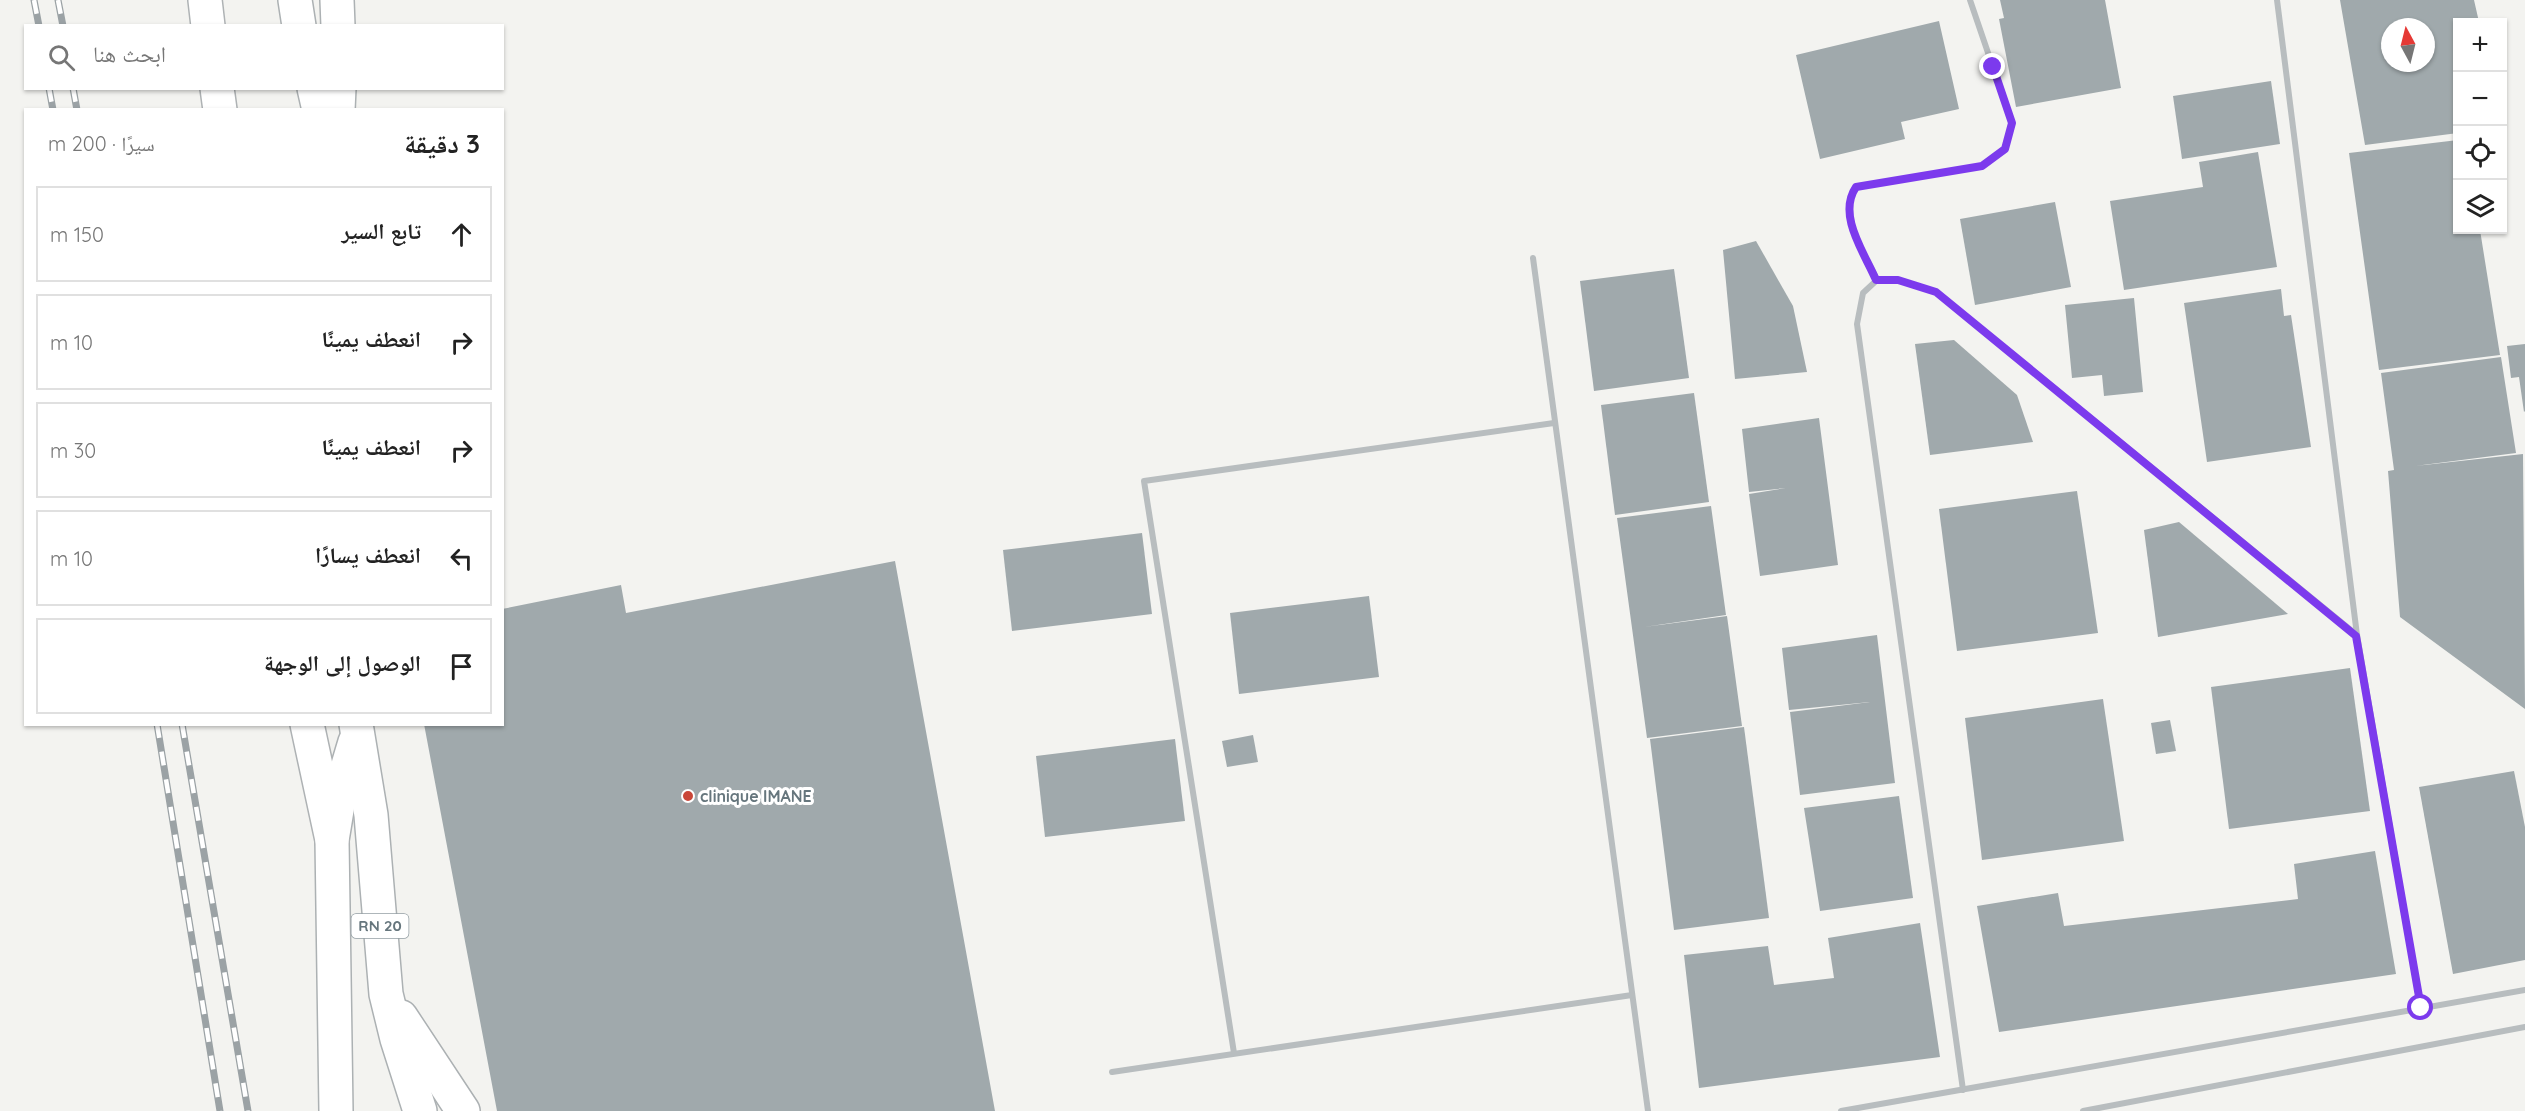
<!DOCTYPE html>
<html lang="ar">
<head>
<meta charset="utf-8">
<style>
  body { margin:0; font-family:Quicksand,"Noto Naskh Arabic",sans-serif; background:#f6f6f6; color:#222; direction:rtl }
  .controls { position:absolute; right:18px; top:18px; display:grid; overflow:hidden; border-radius:0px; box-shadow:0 2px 4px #0004 }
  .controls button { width:54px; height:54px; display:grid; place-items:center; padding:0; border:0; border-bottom:2px solid #e0e0e0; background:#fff; color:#222; font:30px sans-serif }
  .compass { position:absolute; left:2381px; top:18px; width:54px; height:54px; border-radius:50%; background:#fff; box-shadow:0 2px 4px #0004; rotate:353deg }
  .stop { position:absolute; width:18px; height:18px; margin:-14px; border:4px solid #7c3aed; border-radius:50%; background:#fff }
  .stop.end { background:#7c3aed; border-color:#fff; box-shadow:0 2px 6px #0008 }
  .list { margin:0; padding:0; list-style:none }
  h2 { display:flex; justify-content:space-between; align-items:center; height:78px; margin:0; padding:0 24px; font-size:26px }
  h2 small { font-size:20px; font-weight:400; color:#767676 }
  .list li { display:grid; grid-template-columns:39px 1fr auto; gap:18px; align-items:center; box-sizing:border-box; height:96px; margin:0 12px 12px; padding:0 12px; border:2px solid #e0e0e0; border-radius:0px }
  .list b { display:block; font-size:22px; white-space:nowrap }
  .list em { font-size:20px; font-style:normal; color:#767676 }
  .icon { flex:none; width:33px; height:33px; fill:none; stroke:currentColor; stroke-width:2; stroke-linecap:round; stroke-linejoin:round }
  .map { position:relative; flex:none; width:2525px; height:1111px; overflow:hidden; direction:ltr }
  .search { position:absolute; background:#fff; box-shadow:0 2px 4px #0004; left:24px; top:24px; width:480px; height:66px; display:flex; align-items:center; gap:15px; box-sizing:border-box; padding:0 21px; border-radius:0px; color:#767676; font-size:22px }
  .panel { position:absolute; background:#fff; box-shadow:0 2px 4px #0004; left:24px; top:108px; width:480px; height:618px; border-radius:0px; direction:rtl }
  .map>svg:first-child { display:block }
</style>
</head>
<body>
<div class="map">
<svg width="2525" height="1111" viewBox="0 0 2525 1111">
  <rect width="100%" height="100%" fill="#f3f3f0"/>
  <!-- building -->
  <g fill="#a0a9ac" fill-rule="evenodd">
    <polygon points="2000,0 2105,0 2121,88 2016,107 1999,19 2004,18"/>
    <path d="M2340,0H2474L2479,22H2458V133L2365,145ZM2390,27H2426V63H2390Z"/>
    <polygon points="1939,21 1959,109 1901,122 1905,139 1820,159 1796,55"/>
    <polygon points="2271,81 2280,144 2182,159 2173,96"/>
    <polygon points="2458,140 2458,230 2480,230 2500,355 2379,370 2349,153"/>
    <polygon points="2258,152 2277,267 2124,290 2110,201 2203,187 2199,162"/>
    <polygon points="2055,202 2071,287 1975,305 1960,219"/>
    <polygon points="1756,241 1793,306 1807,372 1735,379 1723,250"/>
    <polygon points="1674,269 1689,378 1594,391 1580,281"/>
    <polygon points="2281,289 2284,316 2291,315 2311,447 2207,462 2184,303"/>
    <polygon points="2134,298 2143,392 2104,396 2102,375 2072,378 2065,305"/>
    <polygon points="1954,340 2017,395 2033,442 1930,455 1915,344"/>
    <polygon points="2525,344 2525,411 2524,412 2519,377 2511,378 2507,346"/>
    <polygon points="2501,357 2516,453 2415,466 2523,454 2525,709 2400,617 2388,471 2394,470 2381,373"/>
    <polygon points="1694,393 1709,502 1615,515 1601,405"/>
    <polygon points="1819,418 1838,565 1760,576 1749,494 1786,488 1749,492 1742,429"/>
    <polygon points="2077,491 2098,633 1957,651 1939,509"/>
    <polygon points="1711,506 1726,615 1644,627 1727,616 1742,726 1647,738 1617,518"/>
    <polygon points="2179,522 2288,614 2158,637 2144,530"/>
    <polygon points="1142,533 1152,614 1012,631 1003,550"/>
    <polygon points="895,561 995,1111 497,1111 424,724 502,724 502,609 621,585 626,613"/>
    <polygon points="1369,596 1379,677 1239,694 1230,613"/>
    <polygon points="1877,635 1895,783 1800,795 1790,712 1870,702 1789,710 1782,648"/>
    <polygon points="2350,668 2370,811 2229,829 2211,687"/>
    <polygon points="2103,699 2124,841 1982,860 1965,718"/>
    <polygon points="2170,720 2176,751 2156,754 2151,723"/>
    <polygon points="1744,727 1769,918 1674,930 1650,739"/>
    <polygon points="1253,735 1258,762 1227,767 1222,741"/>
    <polygon points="1175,739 1185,821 1045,837 1036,756"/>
    <polygon points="2514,771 2525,827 2525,960 2453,974 2419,787"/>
    <polygon points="1899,796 1913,898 1820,911 1804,808"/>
    <polygon points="2375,851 2396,974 1999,1032 1977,906 2058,893 2064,926 2298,899 2294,864"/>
    <polygon points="1920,923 1940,1057 1699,1088 1684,955 1768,946 1774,985 1834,978 1828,938"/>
  </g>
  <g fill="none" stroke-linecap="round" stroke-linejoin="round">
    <defs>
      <g id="primary">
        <polyline points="295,0 299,26"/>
        <polyline points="337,0 338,26"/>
        <polyline points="314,88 319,110"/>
        <polyline points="338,110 339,88"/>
        <polyline points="356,724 371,815 386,994 397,1039 420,1111"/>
        <polyline points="401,1017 463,1111"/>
        <polyline points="336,1111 332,840 340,792 355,742"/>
      </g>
      <g id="highway">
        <polyline points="205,0 208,26"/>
        <polyline points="217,88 220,110"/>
        <polyline points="307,724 332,840"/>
      </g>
    </defs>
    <!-- primary casing -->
    <use href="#primary" stroke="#acb1b3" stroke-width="36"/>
    <!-- highway casing -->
    <use href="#highway" stroke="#aeb2b4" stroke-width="36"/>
    <!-- street -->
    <g stroke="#b8bdbf" stroke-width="6">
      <polyline points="2277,0 2357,635 2421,1008"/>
      <polyline points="1533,258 1648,1111"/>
      <path d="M1877,280C1864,252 1837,216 1856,187L1982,166L2005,149L2012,123L1970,0"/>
      <polyline points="1234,1053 1144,481 1554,423"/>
      <polyline points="1112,1072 1632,995"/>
      <polyline points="1963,1090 1857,324 1863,293 1877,280 1898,280 1936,292 2357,635"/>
      <polyline points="1841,1111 2525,990"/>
      <polyline points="2083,1111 2525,1027"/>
    </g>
    <!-- primary -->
    <use href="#primary" stroke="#fff" stroke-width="33"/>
    <!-- highway -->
    <use href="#highway" stroke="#fff" stroke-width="33"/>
    <defs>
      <g id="rail">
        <polyline points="34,0 39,26"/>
        <polyline points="58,0 63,26"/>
        <polyline points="49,88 53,110"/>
        <polyline points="73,88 77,110"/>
        <polyline points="157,724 220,1111"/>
        <polyline points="182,724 248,1111"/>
      </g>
    </defs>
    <!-- rail casing -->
    <use href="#rail" stroke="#9ba2a5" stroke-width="7"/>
    <!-- rail -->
    <use href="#rail" stroke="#fff" stroke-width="4.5" stroke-dasharray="14" stroke-linecap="butt"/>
  </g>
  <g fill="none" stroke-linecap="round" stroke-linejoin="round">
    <!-- route -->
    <path stroke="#7c3aed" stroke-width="8" d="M1993,67L2012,123L2005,149L1982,166L1856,187C1837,215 1864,252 1876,280H1898L1936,292L2356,636L2421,1008"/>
  </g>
  <!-- markers -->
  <circle fill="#ca4739" stroke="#fff" stroke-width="2" cx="688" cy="796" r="6"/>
  <g text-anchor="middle" stroke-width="6" stroke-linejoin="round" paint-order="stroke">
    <!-- shield labels -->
    <rect fill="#fff" stroke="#949fa4" stroke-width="1.5" x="351.5" y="914" width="57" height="24" rx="4.5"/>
    <g font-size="15" font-weight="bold" fill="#66767d">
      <text x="380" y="931">RN 20</text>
    </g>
    <!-- poi labels -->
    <g font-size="16" font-weight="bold" fill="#66767d" stroke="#fff" text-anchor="start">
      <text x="700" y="802">clinique IMANE</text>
    </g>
  </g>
</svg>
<div class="controls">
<button>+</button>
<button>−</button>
<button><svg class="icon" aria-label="locate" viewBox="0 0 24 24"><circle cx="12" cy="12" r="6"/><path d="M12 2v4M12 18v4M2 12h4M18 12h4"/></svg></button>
<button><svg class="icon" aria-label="layers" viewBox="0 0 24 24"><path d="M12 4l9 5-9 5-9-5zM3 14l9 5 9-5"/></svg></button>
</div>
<svg class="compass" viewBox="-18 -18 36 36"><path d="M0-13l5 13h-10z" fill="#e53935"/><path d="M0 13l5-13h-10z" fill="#767676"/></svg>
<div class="stop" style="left:2421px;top:1008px"></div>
<div class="stop end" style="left:1993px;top:67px"></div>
<div class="search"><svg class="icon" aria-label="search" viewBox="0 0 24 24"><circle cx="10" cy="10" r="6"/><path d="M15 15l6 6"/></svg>ابحث هنا</div>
<section class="panel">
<h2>3 دقيقة<small>سيرًا · 200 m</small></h2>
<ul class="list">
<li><svg class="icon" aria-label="ahead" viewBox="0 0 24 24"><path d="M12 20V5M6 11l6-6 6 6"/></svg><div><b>تابع السير</b></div><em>150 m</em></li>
<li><svg class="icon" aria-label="right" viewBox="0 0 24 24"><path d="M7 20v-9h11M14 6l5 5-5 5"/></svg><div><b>انعطف يمينًا</b></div><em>10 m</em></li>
<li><svg class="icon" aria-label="right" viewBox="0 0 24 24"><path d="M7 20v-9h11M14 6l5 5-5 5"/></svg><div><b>انعطف يمينًا</b></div><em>30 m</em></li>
<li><svg class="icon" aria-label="left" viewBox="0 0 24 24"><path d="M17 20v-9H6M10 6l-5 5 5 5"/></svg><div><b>انعطف يسارًا</b></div><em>10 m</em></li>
<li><svg class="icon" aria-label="arrive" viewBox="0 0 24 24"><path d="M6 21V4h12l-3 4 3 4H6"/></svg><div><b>الوصول إلى الوجهة</b></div></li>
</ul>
</section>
</div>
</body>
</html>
